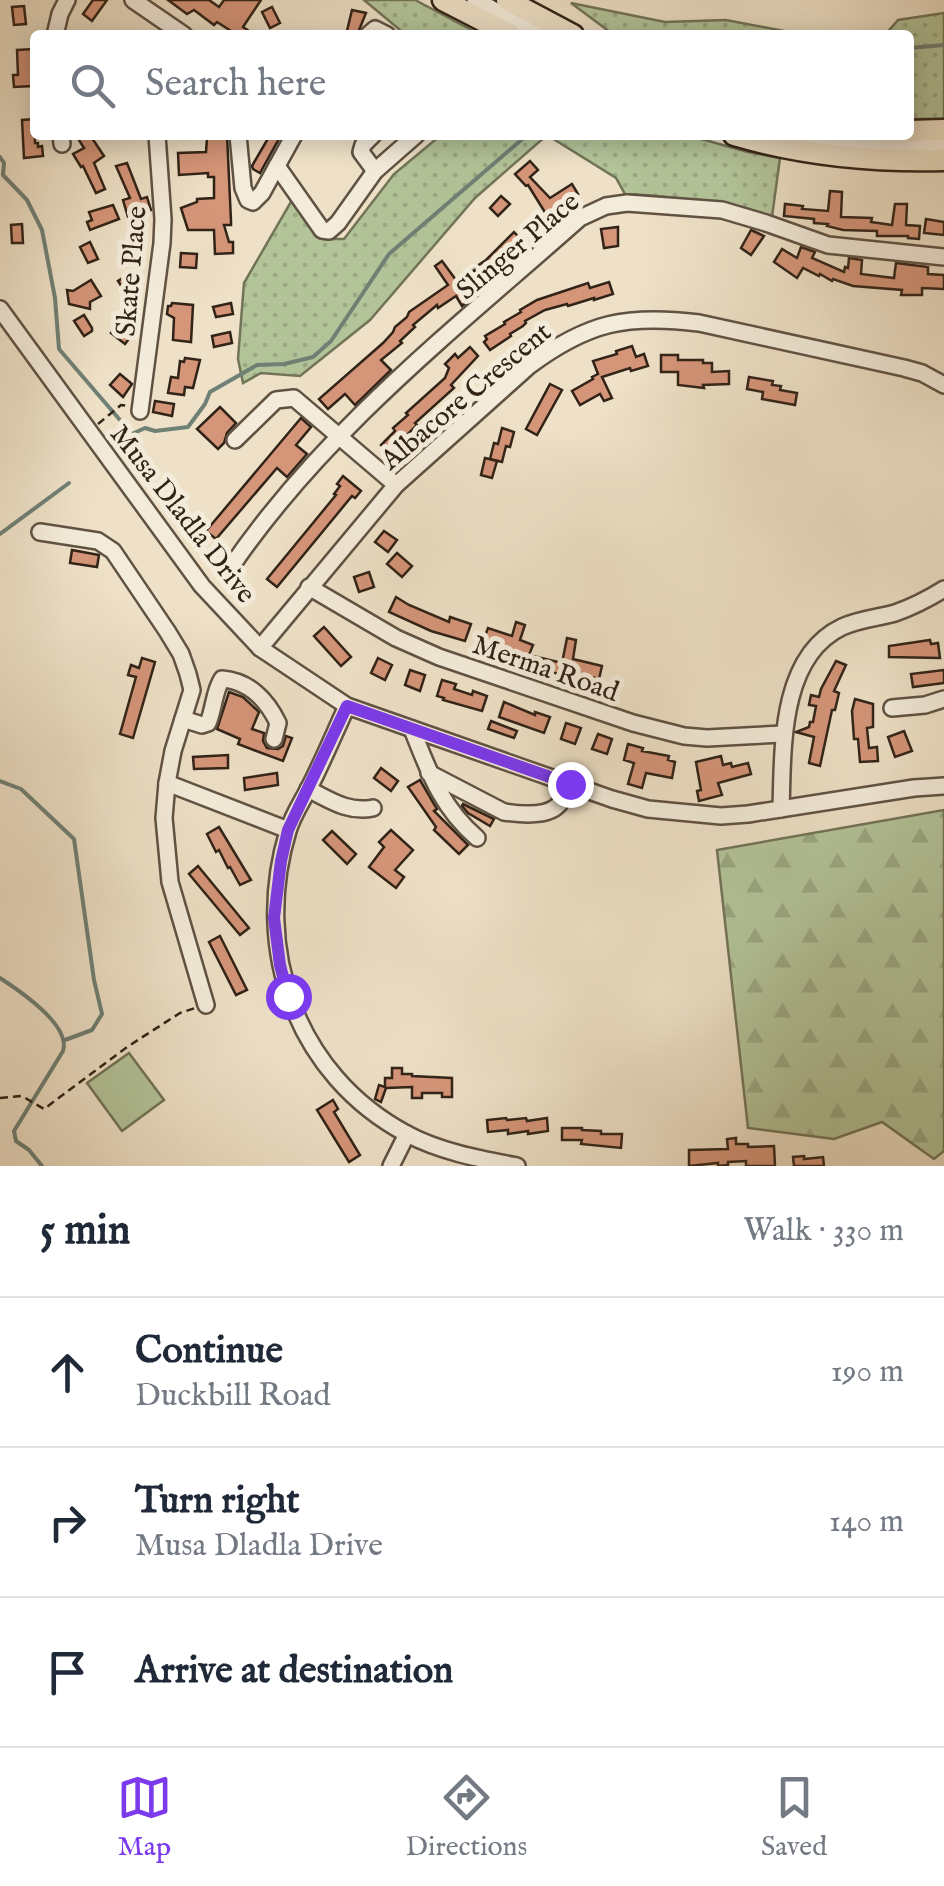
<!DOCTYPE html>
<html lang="en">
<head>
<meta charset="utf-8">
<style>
  body { margin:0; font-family:"IM FELL English",serif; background:#f2f2f3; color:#1f2937 }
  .stop { position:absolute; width:30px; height:30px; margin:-22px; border:8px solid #7c3aed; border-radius:50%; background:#fff }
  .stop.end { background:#7c3aed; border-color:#fff; box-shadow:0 2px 10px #0008 }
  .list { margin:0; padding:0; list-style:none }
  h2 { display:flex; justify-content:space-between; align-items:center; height:130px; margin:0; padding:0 40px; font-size:42px }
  h2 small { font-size:32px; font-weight:400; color:#747a83 }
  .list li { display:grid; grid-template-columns:65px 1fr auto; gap:30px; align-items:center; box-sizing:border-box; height:150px; padding:0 40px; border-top:2px solid #e0e1e3 }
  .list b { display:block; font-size:38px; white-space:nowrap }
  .list p { margin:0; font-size:32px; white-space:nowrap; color:#747a83 }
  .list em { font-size:32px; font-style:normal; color:#747a83 }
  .icon { flex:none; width:55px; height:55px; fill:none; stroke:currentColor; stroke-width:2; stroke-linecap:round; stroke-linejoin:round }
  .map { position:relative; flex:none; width:944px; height:1166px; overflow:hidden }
  .search { position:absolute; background:#fff; box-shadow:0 5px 25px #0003; left:30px; right:30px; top:30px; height:110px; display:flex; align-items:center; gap:25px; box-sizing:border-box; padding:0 35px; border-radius:10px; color:#747a83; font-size:38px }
  .sheet { height:580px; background:#fff }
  nav { display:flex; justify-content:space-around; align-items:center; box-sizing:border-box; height:140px; border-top:2px solid #e0e1e3; background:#fff; font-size:28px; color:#747a83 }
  nav a { display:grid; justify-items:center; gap:5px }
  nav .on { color:#7c3aed }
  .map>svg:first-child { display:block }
</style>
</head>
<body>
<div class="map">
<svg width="944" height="1166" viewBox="0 0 944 1166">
  <defs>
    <pattern id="grass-dots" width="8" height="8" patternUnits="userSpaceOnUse" patternTransform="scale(2.5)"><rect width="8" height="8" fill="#b3c499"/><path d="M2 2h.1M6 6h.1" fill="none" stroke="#9aa883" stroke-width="1.8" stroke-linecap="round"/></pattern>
    <pattern id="forest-firs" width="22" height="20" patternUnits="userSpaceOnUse" patternTransform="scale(2.5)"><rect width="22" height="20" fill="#b3c499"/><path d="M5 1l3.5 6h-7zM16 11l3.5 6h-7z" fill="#9aa883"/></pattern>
  </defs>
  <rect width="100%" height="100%" fill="#eee1c7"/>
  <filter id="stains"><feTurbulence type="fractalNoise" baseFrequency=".002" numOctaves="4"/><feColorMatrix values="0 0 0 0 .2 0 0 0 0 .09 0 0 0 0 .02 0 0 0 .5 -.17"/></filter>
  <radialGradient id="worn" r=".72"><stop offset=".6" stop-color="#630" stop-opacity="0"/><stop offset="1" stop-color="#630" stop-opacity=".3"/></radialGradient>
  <!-- grass -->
  <g fill="url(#grass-dots)" stroke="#727458" stroke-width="2.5">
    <polygon points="364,0 415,0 481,35 406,35"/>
    <polygon points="571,3 665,22 726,20 805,35 614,35"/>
    <polygon points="944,13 944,119 909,119 909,35 885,35 898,20"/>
    <path d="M441,135H687L748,152L780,158L772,217C723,203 675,196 625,194L616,178L547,135L475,198L370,320L300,376L261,373L243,383L238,359L244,283L292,200L323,239H344L394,174Z"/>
  </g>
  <!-- forest -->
  <polygon fill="url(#forest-firs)" stroke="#727458" stroke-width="2.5" points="944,810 944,1151 934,1159 882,1122 834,1139 748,1128 717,850"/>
  <!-- garden -->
  <polygon fill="#b3c499" stroke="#727458" stroke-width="2.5" points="129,1053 164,1100 122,1131 87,1083"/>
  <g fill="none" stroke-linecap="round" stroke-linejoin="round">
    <!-- stream -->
    <g stroke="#6f8075" stroke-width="4">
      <polyline points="687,35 697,35"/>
      <polyline points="909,48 944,45"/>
      <polyline points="0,157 4,163 3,175 27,200 42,230 55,298 59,349 132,434"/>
      <polyline points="124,441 132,434 145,428 155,431 188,427 205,404 210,392 257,365 284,364 313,357 331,341 389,254 527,135"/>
      <polyline points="0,534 69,483"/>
      <polyline points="0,781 21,789 74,839 94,980 102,1014 92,1030 65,1040"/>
      <path d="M0,978C20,991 71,1025 63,1051L14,1131L16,1141L29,1150L42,1166"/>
    </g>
  </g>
  <!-- building -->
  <g fill="#d59579" stroke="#312317" stroke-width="2.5">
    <polygon points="93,0 107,0 92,21 83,14"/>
    <polygon points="168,0 209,0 219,7 224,0 261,0 243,27 255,35 229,35 231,31 217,22 214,25 194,10 187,14"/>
    <polygon points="24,6 26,24 14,25 12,7"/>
    <polygon points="272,7 280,23 270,28 262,12"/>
    <polygon points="352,10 366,13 357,35 346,35"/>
    <polygon points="34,49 35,60 32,60 33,86 14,87 13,75 18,75 17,50"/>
    <polygon points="35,119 35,143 38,143 38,147 42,146 43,156 24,158 22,120"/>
    <polygon points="86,135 90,135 104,156 94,163 105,189 96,193 83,166 81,167 73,154 84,148 79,140"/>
    <polygon points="227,135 231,221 231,225 224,225 229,242 233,242 233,253 215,254 214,230 188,230 181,208 197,202 197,199 214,198 214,177 208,177 208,173 179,175 178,153 206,152 207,138"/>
    <polygon points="270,135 281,135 260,173 253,169 252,166"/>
    <polygon points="530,161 538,170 530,177 550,198 572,184 578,194 546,214 528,185 526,186 515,174"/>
    <polygon points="127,163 141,199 147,197 151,210 139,214 142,221 131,227 123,200 130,198 116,166"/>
    <polygon points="830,191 842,192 841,217 872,218 871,222 892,225 895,204 907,204 906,225 920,226 919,239 908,238 908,236 877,236 877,231 843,230 827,226 828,224 814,223 814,219 784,216 785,204 803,206 802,209 828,211"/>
    <polygon points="501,196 510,204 498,216 490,208"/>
    <polygon points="113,205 119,219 90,230 87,222 92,220 89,212"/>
    <polygon points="926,219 944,222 944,235 924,233"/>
    <polygon points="22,224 23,243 12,243 11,225"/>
    <polygon points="618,227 618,246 604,248 601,229"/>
    <polygon points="751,230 764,236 751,255 741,248"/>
    <polygon points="514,232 523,242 492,272 464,291 470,299 462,306 456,296 438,308 437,305 413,325 415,327 400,341 402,343 381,360 391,370 355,405 345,394 328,409 319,399 383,343 393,332 395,327 407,317 409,312 448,285 435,266 442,261 456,280 486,260"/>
    <polygon points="90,242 98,259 88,263 80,247"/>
    <polygon points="801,247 815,252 812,258 844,272 845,267 848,268 849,258 862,260 861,274 894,278 896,263 928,267 928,274 944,275 944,289 922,288 922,295 901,295 902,290 853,286 833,279 832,281 820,274 819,276 803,268 797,278 774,262 782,249 797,258"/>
    <polygon points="181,253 197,254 196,268 180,267"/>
    <polygon points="128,275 139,291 129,298 118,281"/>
    <polygon points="91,280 101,296 90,302 90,309 69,304 67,290 73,291"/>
    <polygon points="609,282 613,294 594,300 594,298 568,306 567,304 545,310 525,321 526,323 523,326 510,334 511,336 490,350 484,342 487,339 485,336 505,324 504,322 521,312 520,310 537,300 588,283 590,288"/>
    <polygon points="172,303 193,305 191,342 173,340 174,318 167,314 168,306 171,306"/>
    <polygon points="231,303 233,314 216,317 213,307"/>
    <polygon points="84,315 92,328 92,331 84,336 74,321"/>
    <polygon points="118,324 132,335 125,344 111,333"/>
    <polygon points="230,332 232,343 214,347 212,336"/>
    <polygon points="632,346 636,357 644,354 648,366 631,371 630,368 602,377 612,398 604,401 600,394 580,405 572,391 593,379 592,377 598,374 593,361 617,354 616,351"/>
    <polygon points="470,347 478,356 451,385 454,388 415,423 417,425 389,453 381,445 395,431 393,428 408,415 406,413 445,378 449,368 445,364 455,354 458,358"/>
    <polygon points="661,355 678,355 678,360 703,360 703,363 712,363 712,372 729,371 729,384 703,385 704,388 678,385 678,372 661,372"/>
    <polygon points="185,358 200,360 193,388 185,387 184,395 168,393 171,377 178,378 180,361 184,362"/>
    <polygon points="120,374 132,384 123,397 110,385"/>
    <polygon points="749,377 773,381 772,385 781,386 780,390 797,393 795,405 762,399 763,392 747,389"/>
    <polygon points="550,384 562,390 537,435 526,429"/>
    <polygon points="155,401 174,404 172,416 153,412"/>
    <polygon points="220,407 236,423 227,433 224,443 218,449 197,429"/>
    <polygon points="301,418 311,427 296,445 307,454 287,477 277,468 216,539 206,531"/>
    <polygon points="502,428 514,432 510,447 506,446 502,462 490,459 494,443 498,444"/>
    <polygon points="485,458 497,461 492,478 481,475"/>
    <polygon points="343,476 361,491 355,498 352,496 277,587 267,579 336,495 334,494 340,486 337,484"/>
    <polygon points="384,531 397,540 388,552 375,542"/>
    <polygon points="72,550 99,555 97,567 70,563"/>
    <polygon points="397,553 412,566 402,577 387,564"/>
    <polygon points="369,572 374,587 359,592 354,577"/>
    <polygon points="396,597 409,605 449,622 450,617 471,624 465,641 431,631 389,612"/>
    <polygon points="516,622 525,625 520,640 533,645 529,655 562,663 567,638 576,640 573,659 602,666 599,679 580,674 579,677 560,672 559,674 539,669 540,666 519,659 515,670 507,667 511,654 482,644 488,628 512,636"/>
    <polygon points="324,627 351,657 341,666 314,636"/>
    <polygon points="930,640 931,644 938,643 940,658 889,657 889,646"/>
    <polygon points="142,658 155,662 133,738 120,734 136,677 128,675 131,665 139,668"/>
    <polygon points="378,658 392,665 385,680 371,673"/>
    <polygon points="836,661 846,665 834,691 839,693 835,710 832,710 820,766 809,763 814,737 796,732 809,727 810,722 813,722 816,706 809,705 811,695 819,697 821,689"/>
    <polygon points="410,670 425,675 420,691 405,685"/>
    <polygon points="944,670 944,683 913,687 911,674"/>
    <polygon points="442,680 456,684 454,689 472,695 473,691 487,696 482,711 443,700 444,698 437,696"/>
    <polygon points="229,692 243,697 259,712 252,729 264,733 263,741 267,748 278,749 283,746 286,736 292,738 283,761 238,744 240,739 217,729"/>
    <polygon points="855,699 873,704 873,727 867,728 869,748 877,747 878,761 860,762 858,739 854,739 852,711"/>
    <polygon points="504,702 535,715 535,712 550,717 544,733 499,717"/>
    <polygon points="491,721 517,731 514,738 488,729"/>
    <polygon points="566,723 581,728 575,744 561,739"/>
    <polygon points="904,731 912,751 895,757 888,737"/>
    <polygon points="598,734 612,739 607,754 592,749"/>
    <polygon points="628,744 643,748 642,751 669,756 668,760 675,762 672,778 646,773 642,788 628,784 634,763 624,760"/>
    <polygon points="228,755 228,768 194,769 193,757"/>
    <polygon points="721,756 723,765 731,763 732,767 748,763 751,774 718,783 722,795 699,801 697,791 701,790 696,762"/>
    <polygon points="381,768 398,781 391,791 374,778"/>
    <polygon points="277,773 278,785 245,790 244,778"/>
    <polygon points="420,780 437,809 434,811 468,845 459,854 434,830 436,827 408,787"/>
    <polygon points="463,804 494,819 490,826 468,813 462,806"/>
    <polygon points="219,827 251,880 240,885 230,867 228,868 219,850 216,852 207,834"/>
    <polygon points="391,830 413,850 395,870 404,877 396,888 369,867 384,847 379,842"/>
    <polygon points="332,831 356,854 347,864 323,840"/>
    <polygon points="198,866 249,928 240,935 189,874"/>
    <polygon points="220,936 247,990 236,995 209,942"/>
    <polygon points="392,1068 402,1068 402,1074 412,1074 412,1076 452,1078 452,1097 442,1097 442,1093 422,1093 422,1098 412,1098 412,1087 386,1088 381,1102 375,1099 379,1085 385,1087 385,1078 392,1078"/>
    <polygon points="333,1100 338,1109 334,1112 360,1155 349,1162 317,1110"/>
    <polygon points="506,1118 507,1120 526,1118 527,1121 547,1118 548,1131 528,1134 528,1131 508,1134 508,1130 488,1132 487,1120"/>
    <polygon points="562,1128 582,1128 582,1130 601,1131 601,1134 622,1134 621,1148 581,1144 582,1140 562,1140"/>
    <polygon points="736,1138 736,1144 748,1144 748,1147 774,1146 775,1166 746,1166 746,1161 728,1162 728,1165 718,1166 718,1163 689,1166 689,1150 728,1149 727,1139"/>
    <polygon points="804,1156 804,1159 823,1157 824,1166 794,1166 793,1157"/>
  </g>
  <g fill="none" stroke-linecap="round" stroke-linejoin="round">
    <defs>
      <g id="minor">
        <polyline points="133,0 184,35"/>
        <polyline points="475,0 543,35"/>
        <polyline points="55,35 60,14 67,0"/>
        <polyline points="368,35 375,29 387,35"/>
        <polyline points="61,135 62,144"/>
        <polyline points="238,135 243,188 248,200 253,202 262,193 294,135"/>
        <polyline points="373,135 363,145 361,152 375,171"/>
        <polyline points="798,135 860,143 944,145"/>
        <polyline points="277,166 322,230 329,231 338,223 375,171 416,135"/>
        <polyline points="0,309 202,586 260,648 347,706 612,799 648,809 721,816 748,814 914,788 944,786"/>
        <polyline points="140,411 162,243 163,219 157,135"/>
        <polyline points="235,440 276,400 294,398 396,485"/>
        <polyline points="40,532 98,541 113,551 167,631 181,654 188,674 192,690 173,751 167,783 164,818 170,882 206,1005"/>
        <path d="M229,570C322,432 457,327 580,218L606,206L627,203L722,210L766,223L828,245L944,257"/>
        <polyline points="309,587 396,638 439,657 633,723 684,736 707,738 783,734"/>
        <path d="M260,648L396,485L529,366C588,322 627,314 699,323L904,368L922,373L944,385"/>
        <path d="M347,706C334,734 322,763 308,790C301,803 292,817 288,831C252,949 296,1075 407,1134C441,1152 480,1159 517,1166"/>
        <polyline points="892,708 925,705 944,699"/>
        <path d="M183,719L202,725L208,723C214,709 214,691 222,679C249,681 267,700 278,723L274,739"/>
        <path d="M412,729C429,772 441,807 477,838"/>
        <path d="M429,773L504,812C518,814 544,817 556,807C563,802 566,791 569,784"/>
        <polyline points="167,783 288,830"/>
        <path d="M308,789C330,800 348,813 373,808"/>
        <path d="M781,809C783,750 779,657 842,627C859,619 877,618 895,613C912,607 928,599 944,589"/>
        <polyline points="391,1166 407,1134"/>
      </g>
      <g id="major">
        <polyline points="443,0 511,35"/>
        <polyline points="507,0 573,35"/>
        <polyline points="909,131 944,130"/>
        <path d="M734,135C802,155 873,162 944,160"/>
      </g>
    </defs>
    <!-- minor casing -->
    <use href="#minor" stroke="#605243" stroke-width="20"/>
    <!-- major casing -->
    <use href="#major" stroke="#312317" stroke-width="25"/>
    <!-- path -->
    <g stroke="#312317" stroke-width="2.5" stroke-dasharray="8 5" stroke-linecap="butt">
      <polyline points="98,424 121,405 128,406"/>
      <polyline points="0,1098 22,1096 44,1109 127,1047 180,1013 195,1008"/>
    </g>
    <!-- minor -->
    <use href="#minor" stroke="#f4ecdb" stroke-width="15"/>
    <!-- major -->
    <use href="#major" stroke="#eee1c7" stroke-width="20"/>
  </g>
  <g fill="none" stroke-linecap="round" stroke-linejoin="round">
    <!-- route -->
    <polyline stroke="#7c3aed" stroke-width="12" points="288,996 280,965 274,918 281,861 288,830 347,706 570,784"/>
  </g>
  <g text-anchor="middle" stroke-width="10" stroke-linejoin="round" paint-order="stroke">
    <!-- street labels -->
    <g font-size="28" fill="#312317" stroke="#f4ecdb">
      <text transform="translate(517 245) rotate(-40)" y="10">Slinger Place</text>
      <text transform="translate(130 271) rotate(-85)" y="10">Skate Place</text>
      <text transform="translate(465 395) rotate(-40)" y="10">Albacore Crescent</text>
      <text transform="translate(184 513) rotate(52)" y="10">Musa Dladla Drive</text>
      <text transform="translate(546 667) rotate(19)" y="10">Merma Road</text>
    </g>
  </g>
  <rect width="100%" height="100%" filter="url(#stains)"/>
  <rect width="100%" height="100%" fill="url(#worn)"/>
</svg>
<div class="stop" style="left:288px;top:996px"></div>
<div class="stop end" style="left:570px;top:784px"></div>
<div class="search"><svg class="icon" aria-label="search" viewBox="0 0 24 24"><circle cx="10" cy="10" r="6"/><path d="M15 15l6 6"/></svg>Search here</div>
</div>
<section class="sheet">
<h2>5 min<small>Walk · 330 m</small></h2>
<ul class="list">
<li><svg class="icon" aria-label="ahead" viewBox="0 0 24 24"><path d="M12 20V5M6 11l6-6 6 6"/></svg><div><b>Continue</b><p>Duckbill Road</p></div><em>190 m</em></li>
<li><svg class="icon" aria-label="right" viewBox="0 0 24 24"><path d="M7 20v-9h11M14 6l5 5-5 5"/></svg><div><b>Turn right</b><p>Musa Dladla Drive</p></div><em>140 m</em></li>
<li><svg class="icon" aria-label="arrive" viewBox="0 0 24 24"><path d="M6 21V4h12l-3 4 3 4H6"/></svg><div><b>Arrive at destination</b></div></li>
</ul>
</section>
<nav>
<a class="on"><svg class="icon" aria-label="map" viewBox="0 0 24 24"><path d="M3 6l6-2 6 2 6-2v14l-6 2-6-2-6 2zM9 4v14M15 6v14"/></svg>Map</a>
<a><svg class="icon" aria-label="directions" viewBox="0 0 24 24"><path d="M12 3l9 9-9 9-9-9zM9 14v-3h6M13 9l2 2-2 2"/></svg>Directions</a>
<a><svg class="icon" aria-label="saved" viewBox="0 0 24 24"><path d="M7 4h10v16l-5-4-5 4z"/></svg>Saved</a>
</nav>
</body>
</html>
